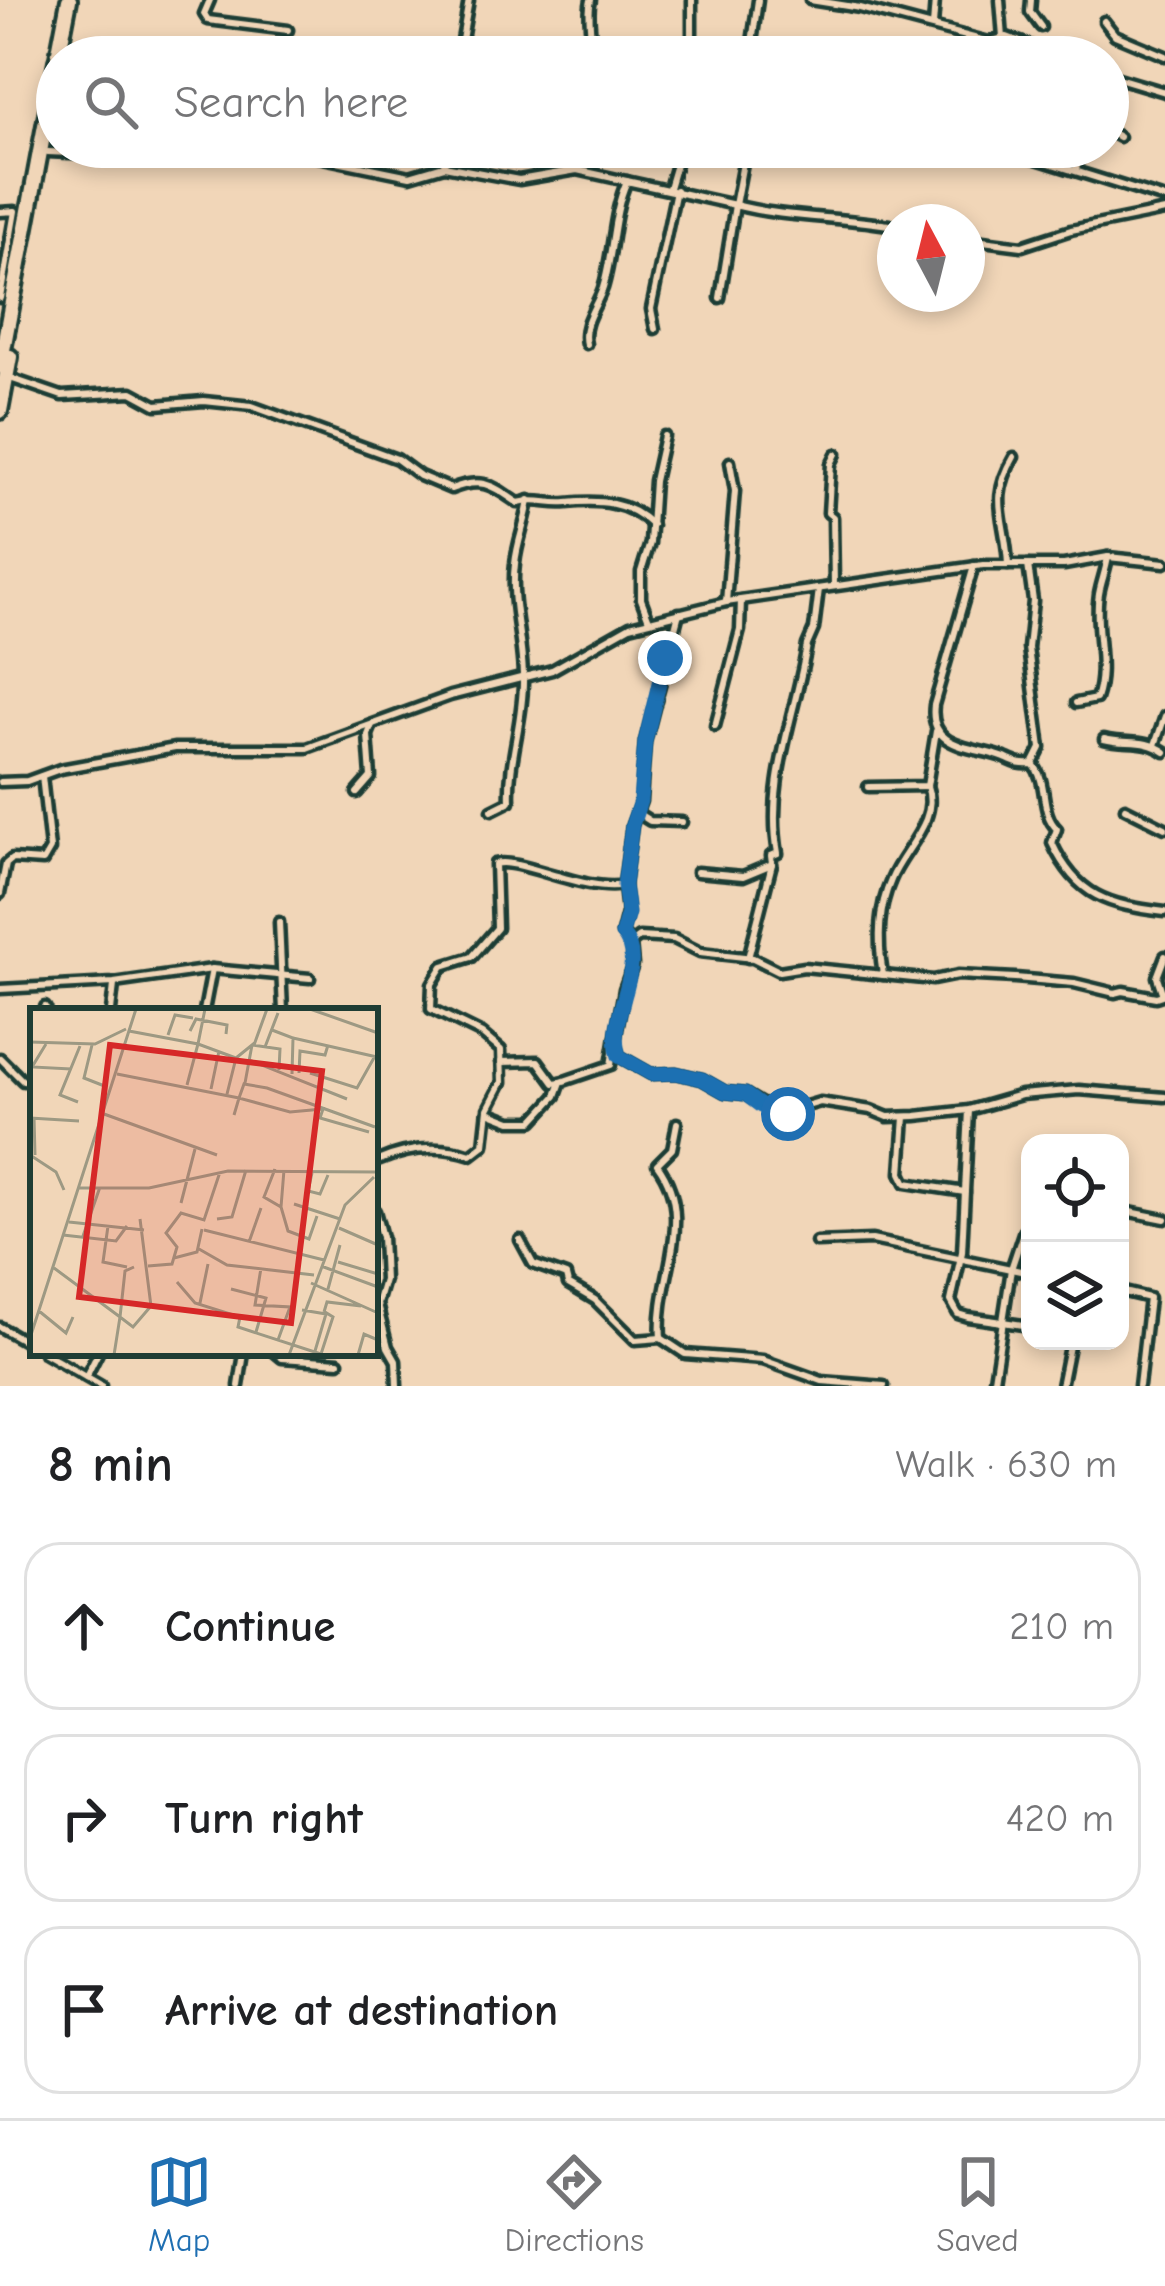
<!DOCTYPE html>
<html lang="en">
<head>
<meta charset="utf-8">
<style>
  body { margin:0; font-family:"Comic Neue",sans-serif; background:#f2f2f2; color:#202124 }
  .controls { position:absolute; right:36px; bottom:36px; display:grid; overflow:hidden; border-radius:24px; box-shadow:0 6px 18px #0003 }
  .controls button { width:108px; height:108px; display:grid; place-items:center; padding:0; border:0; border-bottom:3px solid #e0e0e0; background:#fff; color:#202124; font:60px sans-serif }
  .compass { position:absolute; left:877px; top:204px; width:108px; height:108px; border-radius:50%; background:#fff; box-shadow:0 6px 18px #0003; rotate:353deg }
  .stop { position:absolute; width:36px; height:36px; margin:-27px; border:9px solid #1f6fb2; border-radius:50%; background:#fff }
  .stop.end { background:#1f6fb2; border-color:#fff; box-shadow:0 3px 12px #0008 }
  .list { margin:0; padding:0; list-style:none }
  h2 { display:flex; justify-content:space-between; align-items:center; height:156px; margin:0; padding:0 48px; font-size:51px }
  h2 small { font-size:39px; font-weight:400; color:#757577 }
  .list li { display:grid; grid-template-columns:78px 1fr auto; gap:36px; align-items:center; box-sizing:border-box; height:168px; margin:0 24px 24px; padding:0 24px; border:3px solid #e0e0e0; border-radius:36px }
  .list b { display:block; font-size:45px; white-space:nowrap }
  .list em { font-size:39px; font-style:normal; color:#757577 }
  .icon { flex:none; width:66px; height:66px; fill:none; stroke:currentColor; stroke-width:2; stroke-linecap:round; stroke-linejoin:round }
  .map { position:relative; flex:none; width:1165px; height:1386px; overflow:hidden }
  .search { position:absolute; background:#fff; box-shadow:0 6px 18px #0003; left:36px; right:36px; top:36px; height:132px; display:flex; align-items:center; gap:30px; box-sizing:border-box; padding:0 42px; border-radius:66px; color:#757577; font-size:45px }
  .sheet { height:732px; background:#fff }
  nav { display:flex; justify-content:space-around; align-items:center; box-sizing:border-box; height:168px; border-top:3px solid #e0e0e0; background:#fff; font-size:33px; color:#757577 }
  nav a { display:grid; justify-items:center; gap:6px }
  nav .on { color:#1f6fb2 }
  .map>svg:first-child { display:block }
</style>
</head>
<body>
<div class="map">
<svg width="1165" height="1386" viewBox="0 0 1165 1386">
  <rect width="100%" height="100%" fill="#f1d6b8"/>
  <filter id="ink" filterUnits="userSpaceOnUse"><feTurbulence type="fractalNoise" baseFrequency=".00833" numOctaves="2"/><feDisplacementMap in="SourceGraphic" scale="24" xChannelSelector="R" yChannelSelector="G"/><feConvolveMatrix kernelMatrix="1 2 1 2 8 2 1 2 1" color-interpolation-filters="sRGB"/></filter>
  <g filter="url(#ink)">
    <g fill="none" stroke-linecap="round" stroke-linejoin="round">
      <defs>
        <g id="street">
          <polyline points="210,0 204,14 208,20 288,30"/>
          <polyline points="810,0 860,8 989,42 1007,37 1061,57"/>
          <polyline points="1000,0 1003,38"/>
          <polyline points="1031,0 1030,12 1041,27"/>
          <polyline points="1104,21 1115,35 1165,56"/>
          <polyline points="933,26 935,0"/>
          <polyline points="459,57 469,0"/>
          <path d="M590,57C594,37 586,19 591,0"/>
          <polyline points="688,57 692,36 692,0"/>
          <polyline points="750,57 758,0"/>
          <polyline points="1108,75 1165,92"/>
          <polyline points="1108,131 1119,137"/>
          <polyline points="998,147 1165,199"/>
          <polyline points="48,152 133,156 303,154 410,176 444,166 519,180 577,170 735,205 746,147"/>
          <polyline points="444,166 447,147"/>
          <polyline points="1076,169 1082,147"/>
          <polyline points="577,170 579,147"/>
          <polyline points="669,188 681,147"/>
          <polyline points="0,212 15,211 0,298"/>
          <polyline points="967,239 1022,246 1071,230 1165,211"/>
          <path d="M720,298L735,205C788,219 841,216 895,226"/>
          <polyline points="655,329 651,309 676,190"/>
          <path d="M586,344C581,324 597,306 603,288C614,252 612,214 627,181"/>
          <path d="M7,377L62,396L132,392L156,405L204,401L252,406L397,459L420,476L451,489C483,476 493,486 518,503C537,498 550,505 567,503C599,500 628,501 652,525"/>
          <path d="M1008,565C1006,518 988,501 1014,457"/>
          <path d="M974,566L934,705C928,751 976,746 1005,758C1016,763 1019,765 1033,764L1041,748L1028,648L1033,601L1028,565"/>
          <polyline points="834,586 833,517 828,513 831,464 836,454"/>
          <polyline points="726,602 735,491 730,462"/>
          <polyline points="649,620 641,599 641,572 650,543 654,481 664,436"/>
          <path d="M1076,703L1096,699C1108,665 1093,630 1099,594C1101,582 1106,570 1108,557"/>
          <polyline points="715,726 740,630 741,600"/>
          <path d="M1104,739C1126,745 1145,738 1165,752"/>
          <polyline points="1155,745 1165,716"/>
          <path d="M1033,764C1049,783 1039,812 1057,829L1052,843C1077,897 1108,905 1165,912"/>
          <polyline points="0,782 27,781 60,769 175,748 307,748 450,696 552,670 630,626 726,602 983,565 1064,565 1108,557 1165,563"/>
          <polyline points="868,787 927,786 936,731"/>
          <polyline points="357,793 371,777 368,735 372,725"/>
          <polyline points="1125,808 1165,828"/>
          <path d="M492,810L510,801C508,759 524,720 523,678C523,640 510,603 515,564C517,542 526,522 529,500"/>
          <polyline points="639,814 650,821 682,822"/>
          <path d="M697,872L743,876L772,864L771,856L778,853C765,784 796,713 807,645L814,629L819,589"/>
          <polyline points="0,894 6,864 12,859 43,861 50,849 42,776"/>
          <polyline points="279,922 283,1011"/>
          <polyline points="631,943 639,937 674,939 700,952 753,958 779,971 804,967 933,980 958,975 1015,978 1074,983 1115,993 1123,991 1156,997 1165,994"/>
          <polyline points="748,958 772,864"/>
          <path d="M883,975C878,945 878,909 891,880C903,850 940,820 927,786"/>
          <polyline points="0,989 114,983 212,969 310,978"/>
          <polyline points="1162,992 1157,977 1165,956"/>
          <polyline points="45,1007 47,1011"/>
          <polyline points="111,1011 114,985"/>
          <polyline points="204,1011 212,969"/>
          <polyline points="616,1047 619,1056 651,1074 676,1073 702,1079 725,1092 745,1094 779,1114 820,1102 871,1110 888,1117 916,1116 969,1110 1021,1095 1079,1090 1165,1097"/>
          <polyline points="0,1058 23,1081 33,1078"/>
          <polyline points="501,1062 538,1061 554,1083 561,1082"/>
          <polyline points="969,1110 962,1252 951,1301 958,1314 968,1317 1030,1326"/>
          <polyline points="488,1112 511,1121 533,1121 556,1096 561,1082 611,1065 624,989 633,965 631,943 622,933 627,913 624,885"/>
          <polyline points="905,1117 901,1173 906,1183 965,1192"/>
          <path d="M375,1162C407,1148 438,1144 471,1155L484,1145L488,1109L502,1082L501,1050L482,1034L431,1009L432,984L443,966L472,957L497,928L495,864C518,857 585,893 624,885L632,825L641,801L645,742L679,613"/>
          <polyline points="375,1211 382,1237 384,1280 377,1304 388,1347 396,1361 397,1386"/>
          <polyline points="1125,1211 1165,1219"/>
          <polyline points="1024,1230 1011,1269 1030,1273"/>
          <polyline points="520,1240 533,1264 566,1276 568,1284 595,1300 635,1340 661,1338 685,1354 763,1360 822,1381 884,1386"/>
          <polyline points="816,1242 872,1240 1011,1269 993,1386"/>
          <polyline points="1120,1291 1149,1298 1139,1386"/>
          <polyline points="0,1327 33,1346"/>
          <path d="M661,1338C656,1276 698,1220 657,1164L672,1149L677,1123"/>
          <polyline points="44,1353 101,1386"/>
          <polyline points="276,1353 282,1358 339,1362"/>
          <polyline points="86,1377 98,1353"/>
          <polyline points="239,1386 244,1353"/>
          <polyline points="1061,1386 1070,1341"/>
        </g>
        <g id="highway">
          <polyline points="58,57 69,0"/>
          <polyline points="0,366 57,61"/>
          <polyline points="0,411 10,357"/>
        </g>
      </defs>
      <!-- street casing -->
      <use href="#street" stroke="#1f3d34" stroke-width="15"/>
      <!-- highway casing -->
      <use href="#highway" stroke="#1f3d34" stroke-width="22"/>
      <!-- street -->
      <use href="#street" stroke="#f1d6b8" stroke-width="6"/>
      <!-- highway -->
      <use href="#highway" stroke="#f1d6b8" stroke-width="14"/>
    </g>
  </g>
  <g fill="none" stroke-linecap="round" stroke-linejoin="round" filter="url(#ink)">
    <!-- route -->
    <path stroke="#1f6fb2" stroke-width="15" d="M665,658L645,742L640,801L632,825L624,885L628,913L622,934C650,964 605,1016 619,1056L651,1074L676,1073L702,1079L725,1092L745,1094L761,1106L788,1114"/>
  </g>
  <!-- overview -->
  <g transform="translate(30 1008)">
    <rect width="348" height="348" fill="#f1d6b8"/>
    <path fill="none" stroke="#9d9983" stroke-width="3" d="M175,1L168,36L206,50L197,86M280,1L348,25M242,22L263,30L262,66M99,23L168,36L157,77M160,23L166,11L197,17L196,26M138,27L145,7L163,10M263,30L347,49M0,34L65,36L96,21M16,36L2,59L41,61M62,37L54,70L77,79M222,37L250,41L249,62M224,37L237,1M235,39L248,5M206,50L222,37L215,75M219,52L317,91M269,65L270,43L295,47L298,37M280,65L327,80L345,48M87,66L209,90L214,76L237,80L345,119M181,81L189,43M48,94L30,87L50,38M74,106L187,147M204,107L209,90L260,104L293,101L290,110L339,124M4,109L5,147M0,110L49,113M0,147L26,164L34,182M245,161L234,189L251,199L254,162M282,165L278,183L290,186L298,167M49,180H119L198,163L348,164M347,188L348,149M151,195L165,141M264,196L310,211M251,199L258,223L279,231L287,208M187,211L202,209L216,162M39,214L114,222M78,218L73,254L97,259M309,220L348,237M174,222L294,252M33,227L86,233L97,218M53,228L70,179M219,234L231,200M169,241L197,257L284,267M144,250L167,244L172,221M308,254L348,266M118,258L142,256L147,239L136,225L151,205L174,212L190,164M291,258L348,279M104,259L95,263L90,309L103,319L121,298L110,211M24,260L90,309L84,347M231,260L225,297L260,299L248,332M147,274L165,295L210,309L208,319L294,347M281,275L348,305M201,281L236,290L226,324M298,281L310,237M170,295L178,256M272,302L296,306L285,343M9,303L36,325L43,309M294,304L297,294L331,298M0,330L106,1M291,346L303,309L295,304M259,347L315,197L344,169M328,347L334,326L348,332"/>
    <path fill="#d62828" fill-opacity="0.15" stroke="#d62828" stroke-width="6" d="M80,37L292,63L261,315L49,289Z"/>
    <rect width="348" height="348" fill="none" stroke="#1f3d34" stroke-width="6"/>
  </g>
</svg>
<div class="controls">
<button><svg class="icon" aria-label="locate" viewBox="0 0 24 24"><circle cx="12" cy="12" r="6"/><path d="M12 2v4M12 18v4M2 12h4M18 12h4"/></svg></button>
<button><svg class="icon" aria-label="layers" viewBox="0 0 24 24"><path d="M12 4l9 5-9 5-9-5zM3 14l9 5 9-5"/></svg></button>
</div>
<svg class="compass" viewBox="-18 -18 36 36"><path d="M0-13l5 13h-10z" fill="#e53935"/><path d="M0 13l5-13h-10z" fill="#757577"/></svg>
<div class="stop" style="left:788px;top:1114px"></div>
<div class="stop end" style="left:665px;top:658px"></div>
<div class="search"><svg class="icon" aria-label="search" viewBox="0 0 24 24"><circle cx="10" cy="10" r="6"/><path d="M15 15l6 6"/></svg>Search here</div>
</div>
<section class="sheet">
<h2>8 min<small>Walk · 630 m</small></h2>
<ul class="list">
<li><svg class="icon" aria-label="ahead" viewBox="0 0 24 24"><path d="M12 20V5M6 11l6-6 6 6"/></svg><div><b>Continue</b></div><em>210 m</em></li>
<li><svg class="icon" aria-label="right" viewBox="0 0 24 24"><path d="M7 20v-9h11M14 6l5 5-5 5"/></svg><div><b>Turn right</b></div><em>420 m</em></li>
<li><svg class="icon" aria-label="arrive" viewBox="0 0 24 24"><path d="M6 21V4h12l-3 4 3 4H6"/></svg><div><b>Arrive at destination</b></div></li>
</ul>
</section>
<nav>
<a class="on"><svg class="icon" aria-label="map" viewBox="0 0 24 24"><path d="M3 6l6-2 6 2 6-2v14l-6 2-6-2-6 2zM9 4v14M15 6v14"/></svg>Map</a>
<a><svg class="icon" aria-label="directions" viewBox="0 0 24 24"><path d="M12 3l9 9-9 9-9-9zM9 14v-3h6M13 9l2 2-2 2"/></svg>Directions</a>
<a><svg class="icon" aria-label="saved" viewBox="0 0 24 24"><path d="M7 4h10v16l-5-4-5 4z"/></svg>Saved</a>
</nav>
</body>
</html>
